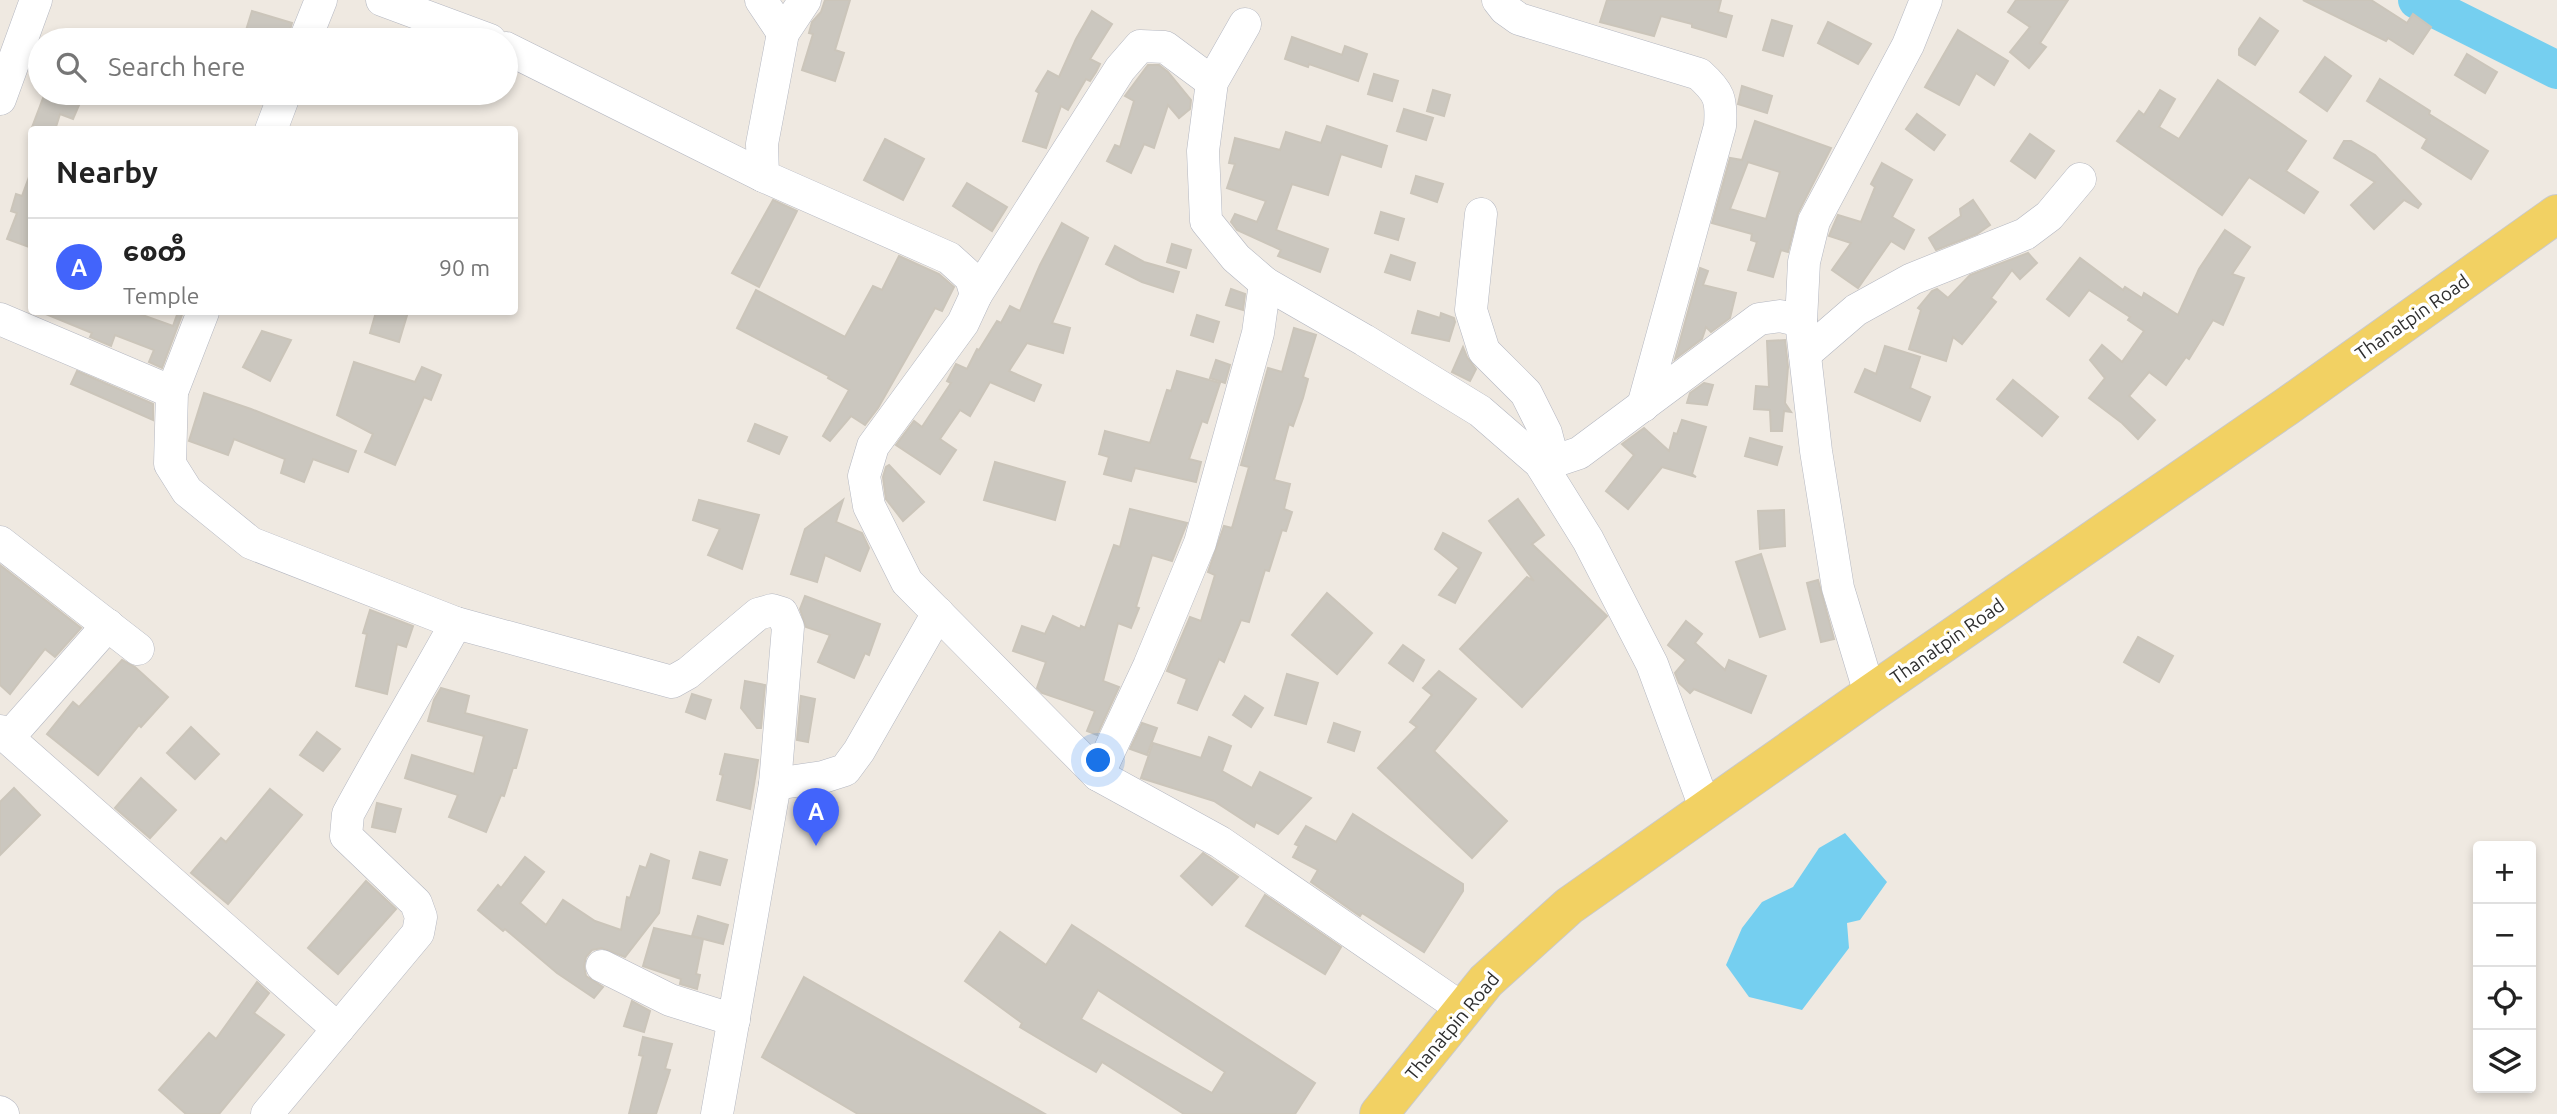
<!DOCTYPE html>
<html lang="en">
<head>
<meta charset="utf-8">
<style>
  body { margin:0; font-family:Ubuntu,"Noto Sans Myanmar",sans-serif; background:#f2f2f2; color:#222 }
  .controls { position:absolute; right:21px; bottom:21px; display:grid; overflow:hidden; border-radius:7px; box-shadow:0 4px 10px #0003 }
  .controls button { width:63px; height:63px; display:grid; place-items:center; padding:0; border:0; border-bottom:2px solid #e0e0e0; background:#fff; color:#222; font:35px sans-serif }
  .you { position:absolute; left:1099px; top:761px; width:24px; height:24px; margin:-18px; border:5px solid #fff; border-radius:50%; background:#1a73e8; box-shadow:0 0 0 10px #1a73e833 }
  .badge { display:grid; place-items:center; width:46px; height:46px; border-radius:50%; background:#4264fb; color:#fff; font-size:23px; font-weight:700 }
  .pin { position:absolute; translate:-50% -58px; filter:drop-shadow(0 2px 4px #0008) }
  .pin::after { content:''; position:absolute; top:37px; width:24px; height:21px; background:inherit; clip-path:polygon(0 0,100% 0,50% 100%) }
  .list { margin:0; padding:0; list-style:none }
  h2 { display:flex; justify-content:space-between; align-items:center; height:91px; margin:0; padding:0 28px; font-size:30px }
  h2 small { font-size:23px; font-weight:400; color:#767676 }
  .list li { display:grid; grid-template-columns:46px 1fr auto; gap:21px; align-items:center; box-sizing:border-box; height:98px; padding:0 28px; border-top:2px solid #e0e0e0 }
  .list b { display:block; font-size:26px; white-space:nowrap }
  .list p { margin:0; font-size:23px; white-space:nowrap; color:#767676 }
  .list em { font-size:23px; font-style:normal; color:#767676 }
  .icon { flex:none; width:38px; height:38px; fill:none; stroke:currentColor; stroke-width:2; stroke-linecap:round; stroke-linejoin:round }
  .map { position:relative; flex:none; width:2557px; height:1114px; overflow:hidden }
  .search { position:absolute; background:#fff; box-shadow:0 4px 10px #0003; left:28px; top:28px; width:490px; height:77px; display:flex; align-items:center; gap:18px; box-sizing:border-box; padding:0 24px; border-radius:38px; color:#767676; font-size:26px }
  .panel { position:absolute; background:#fff; box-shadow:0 4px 10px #0003; left:28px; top:126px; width:490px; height:189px; border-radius:7px }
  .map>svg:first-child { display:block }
</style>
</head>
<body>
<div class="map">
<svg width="2557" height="1114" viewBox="0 0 2557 1114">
  <rect width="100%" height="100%" fill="#efe9e1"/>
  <!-- water -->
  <polygon fill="#75cff0" points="1845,833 1887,882 1860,920 1847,923 1849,948 1802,1010 1749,997 1726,965 1742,928 1762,902 1793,887 1819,848"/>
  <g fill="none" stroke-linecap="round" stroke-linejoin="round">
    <!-- river -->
    <polyline stroke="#75cff0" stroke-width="38" points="2417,0 2557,70"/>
  </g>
  <!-- building -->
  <g fill="#cbc7bf" stroke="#cbc5ba" stroke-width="2" fill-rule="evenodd">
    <polygon points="825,0 850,0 835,50 844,53 835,81 802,70 813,34 809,33 812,22 821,12"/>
    <polygon points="1607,0 1721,0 1718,12 1732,16 1726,37 1692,27 1692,24 1661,16 1654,36 1600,22"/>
    <polygon points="2016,0 2068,0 2040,43 2046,47 2029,68 2010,52 2030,27 2008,12"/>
    <polygon points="2303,0 2371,0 2407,23 2413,14 2431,27 2413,54 2388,38 2386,41"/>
    <polygon points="252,11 292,23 287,40 243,40"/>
    <polygon points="1092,11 1112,24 1090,59 1100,64 1096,72 1090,81 1086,79 1068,110 1061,106 1046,148 1023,141 1039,93 1036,91 1048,71 1059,77 1076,39"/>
    <polygon points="2260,18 2278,31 2255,65 2239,55 2239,49"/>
    <polygon points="1772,20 1792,26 1783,56 1763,50"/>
    <polygon points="1828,22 1871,44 1858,64 1818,43"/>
    <polygon points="1958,30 2008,61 1994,85 1976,73 1959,105 1925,87"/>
    <polygon points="1292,37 1342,55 1345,46 1367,54 1358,81 1309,64 1308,67 1285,59"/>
    <polygon points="2467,54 2497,72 2485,93 2455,75"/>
    <polygon points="2325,57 2351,76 2327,111 2300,92"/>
    <polygon points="1148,65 1159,65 1168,72 1191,100 1190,109 1179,118 1168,105 1154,148 1144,144 1131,173 1107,161 1115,145 1120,147 1134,101 1125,96"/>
    <polygon points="1374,74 1398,81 1392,101 1368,94"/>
    <polygon points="2380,79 2430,111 2429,114 2488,151 2471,179 2422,148 2427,139 2367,101"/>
    <polygon points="2218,80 2306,141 2286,171 2318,192 2304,213 2249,177 2222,215 2117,141 2139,111 2144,115 2160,90 2175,99 2159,127 2179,139"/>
    <polygon points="1742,86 1772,96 1767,113 1738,104"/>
    <polygon points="1433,90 1450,95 1444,116 1427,111"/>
    <polygon points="45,93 68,93 82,98 73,119 60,114 55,130 31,130"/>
    <polygon points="1404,109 1433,118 1426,140 1397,131"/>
    <polygon points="1917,114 1945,135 1934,150 1906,129"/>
    <path d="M1755,121L1831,148L1798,213L1788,252L1781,250L1773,277L1748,270L1757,242L1751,240L1752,234L1712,223L1730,158L1742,160ZM1748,162L1780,172L1766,219L1730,209Z"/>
    <polygon points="1327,126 1387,146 1381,167 1341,154 1328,195 1292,184 1276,230 1328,249 1320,272 1278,256 1281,250 1237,230 1231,222 1235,214 1257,222 1266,201 1227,188 1235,164 1229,163 1235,138 1280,150 1286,132 1321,143"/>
    <polygon points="2030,134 2054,151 2035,178 2011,161"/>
    <polygon points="885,139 924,159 903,200 864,180"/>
    <polygon points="2344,141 2351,141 2375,155 2421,204 2418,208 2404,200 2374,229 2351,205 2375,182 2334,158"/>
    <polygon points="1882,163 1912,180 1892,217 1914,230 1904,249 1891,241 1858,288 1832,270 1851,243 1829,236 1838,215 1861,222 1875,187 1871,184"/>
    <polygon points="1416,176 1443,184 1437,202 1411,193"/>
    <polygon points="29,177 32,178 32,248 7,239 17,213 11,211 16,194 22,196"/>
    <polygon points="967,183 1007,207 992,231 953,206"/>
    <polygon points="773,200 797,211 759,287 732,273"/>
    <polygon points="1973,200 1990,225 1977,234 1936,250 1929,238 1961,216 1960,209"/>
    <polygon points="1381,212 1404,219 1398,240 1375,233"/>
    <polygon points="1062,223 1088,238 1052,323 1070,328 1063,353 1027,343 1009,371 1041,385 1034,401 990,382 970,416 960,410 940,439 956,450 940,474 896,445 914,421 922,427 951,383 947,381 956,364 967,369 977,349 979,350 997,321 1001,323 1010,306 1020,311 1040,265"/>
    <polygon points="2225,230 2250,247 2232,274 2244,278 2223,325 2213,320 2189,359 2186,357 2166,385 2149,372 2129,396 2155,420 2138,439 2122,423 2089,398 2105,378 2090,360 2102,345 2122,362 2144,331 2128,320 2130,317 2089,290 2069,316 2047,299 2080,258 2123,290 2125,287 2142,298 2144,293 2178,315 2199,269"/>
    <polygon points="1172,244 1191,250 1186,268 1167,262"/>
    <polygon points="1115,246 1144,262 1179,272 1173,292 1142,282 1106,264"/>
    <polygon points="2028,253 2037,263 2020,279 2012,270 1991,298 1996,302 1962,344 1953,337 1946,361 1909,349 1921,310 1918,308 1932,291 1937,289 1948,298 1970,275"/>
    <polygon points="1391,255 1415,263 1410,280 1385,272"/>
    <polygon points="899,256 939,274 954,287 942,311 935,308 878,408 865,425 851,416 830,441 823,436 849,390 828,378 829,376 737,328 756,290 845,337 873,286 882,290"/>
    <polygon points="1700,268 1708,271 1703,285 1736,293 1730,318 1711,332 1706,327 1702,339 1675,359"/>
    <polygon points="1231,289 1245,294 1243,310 1226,305"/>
    <polygon points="1418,311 1440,318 1441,313 1454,318 1455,322 1449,341 1412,333"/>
    <polygon points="41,312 134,312 173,326 178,312 183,312 162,368 149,362 154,350 115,335 111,346 90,337 92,333"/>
    <polygon points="376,312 408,312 399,342 370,333"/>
    <polygon points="1197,315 1219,322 1213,342 1191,335"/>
    <polygon points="1294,328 1316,335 1303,377 1308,379 1303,398 1293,426 1289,424 1274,480 1290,484 1284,509 1292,512 1286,531 1282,530 1269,571 1265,570 1249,622 1241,620 1224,662 1219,659 1197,710 1178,703 1187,679 1167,671 1190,617 1201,621 1215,575 1208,572 1224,526 1232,528 1249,467 1241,465 1268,368 1282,372"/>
    <polygon points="262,331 291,340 270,381 243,367"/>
    <polygon points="1785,340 1788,367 1785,403 1791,412 1784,411 1782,431 1771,431 1770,410 1754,409 1756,386 1769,387 1767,341"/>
    <polygon points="1885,346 1920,357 1910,388 1930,397 1920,421 1855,392 1865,369 1876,374"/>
    <polygon points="1463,347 1467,357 1476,369 1470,381 1452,372"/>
    <polygon points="1216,360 1230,365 1225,383 1210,378"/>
    <polygon points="354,362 415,382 422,367 441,375 431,400 424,397 395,465 365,452 373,434 337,415"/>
    <polygon points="77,371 153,404 153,420 71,384"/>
    <polygon points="1177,371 1220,383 1207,423 1202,421 1189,459 1201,462 1196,482 1135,468 1131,481 1104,474 1109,457 1099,454 1105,431 1150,443 1167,390 1171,391"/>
    <polygon points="2013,380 2058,417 2042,436 1997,399"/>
    <polygon points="1704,383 1713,385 1707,405 1687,403 1690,393"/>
    <polygon points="204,393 251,409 356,451 348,472 313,459 304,482 281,473 285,459 234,439 228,455 189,441"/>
    <polygon points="1682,420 1706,427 1692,474 1696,477 1662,467 1628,509 1606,491 1634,455 1622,444 1644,428 1669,451 1674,433 1677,434"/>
    <polygon points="755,424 787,437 779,454 748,441"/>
    <polygon points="1750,438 1782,447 1777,465 1745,456"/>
    <polygon points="995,462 1065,482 1055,520 984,500"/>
    <polygon points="889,465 924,502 903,521 886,499 883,477 886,467"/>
    <polygon points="1518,499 1544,535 1532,544 1607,616 1522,707 1460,649 1527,577 1534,581 1489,521"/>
    <polygon points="699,500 759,515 742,569 708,555 720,529 693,520"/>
    <polygon points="843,500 836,522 862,533 869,548 860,571 825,555 817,582 791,574 805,529"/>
    <polygon points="1130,509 1187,523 1172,561 1152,555 1136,607 1139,608 1131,628 1118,623 1103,681 1119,687 1097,735 1087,731 1095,711 1042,693 1037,688 1046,662 1013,651 1022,626 1045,634 1053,616 1080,629 1081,626 1085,628 1114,545 1120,547"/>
    <polygon points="1784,510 1785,546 1760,549 1758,511"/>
    <polygon points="1443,533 1481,553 1455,603 1439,595 1459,568 1435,549"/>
    <polygon points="1761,554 1785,629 1760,637 1736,562"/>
    <polygon points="0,565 81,628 55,657 45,649 10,694 0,685"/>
    <polygon points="1818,580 1834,639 1821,642 1807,583"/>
    <polygon points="1327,593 1372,633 1337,674 1292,635"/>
    <polygon points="805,596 880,624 869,655 865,653 854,678 818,662 830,635 806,627 800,609"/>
    <polygon points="370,610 413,626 406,647 397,644 387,694 356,686 367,634 363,633"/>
    <polygon points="1686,621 1702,634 1695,643 1725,670 1729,660 1766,676 1751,713 1694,689 1690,693 1679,683 1675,673 1686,660 1668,645"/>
    <polygon points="2138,637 2173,656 2159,682 2124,662"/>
    <polygon points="1403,645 1424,660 1413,681 1389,663"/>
    <polygon points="122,660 135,667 168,697 141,727 139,725 98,775 47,734 73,702 79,707"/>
    <polygon points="1439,671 1476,699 1434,751 1507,821 1472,858 1378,768 1417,727 1410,722 1432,695 1423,688"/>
    <polygon points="1287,674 1318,683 1306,724 1275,715"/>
    <polygon points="745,681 765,685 761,728 757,728 741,708"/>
    <polygon points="441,688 469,696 465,713 527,730 516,768 513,768 504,796 501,795 486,832 449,817 458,795 405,778 412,755 474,774 484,736 428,721 434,700"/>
    <polygon points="692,694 711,700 705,719 686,712"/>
    <polygon points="801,696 815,699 808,742 797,740"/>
    <polygon points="1245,696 1263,708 1251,727 1233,715"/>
    <polygon points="1142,723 1157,728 1147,755 1130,749"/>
    <polygon points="1334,723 1360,732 1354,751 1328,742"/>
    <polygon points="191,727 219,754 195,779 167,753"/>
    <polygon points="317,732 340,749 323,771 300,755"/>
    <polygon points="1209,737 1231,746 1222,771 1252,788 1260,772 1311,798 1278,834 1256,822 1254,827 1214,801 1141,778 1153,743 1201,758"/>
    <polygon points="725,754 758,760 750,809 717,800 723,775 720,774"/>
    <polygon points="141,778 176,810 150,838 115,808"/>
    <polygon points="14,788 40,815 0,855 0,802"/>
    <polygon points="270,789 302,815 228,904 191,873 221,838 226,842"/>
    <polygon points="377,803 401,809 395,832 372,827"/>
    <polygon points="1353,814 1463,884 1463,891 1424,952 1362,913 1360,916 1311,882 1318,870 1293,857 1299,846 1295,844 1306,826 1336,842"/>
    <polygon points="700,852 727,860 720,885 693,878"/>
    <polygon points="1203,853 1238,877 1212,905 1181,876"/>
    <polygon points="651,854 669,861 659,913 625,957 602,948 592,950 586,957 584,966 586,976 603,987 594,998 557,973 505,929 503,931 478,910 498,885 501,888 525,857 544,872 520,903 546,925 563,900 595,921 621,930 627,897 630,898 640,866 646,868"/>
    <polygon points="366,881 396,909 338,974 308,948"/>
    <polygon points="1265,895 1341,947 1325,974 1246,926"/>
    <polygon points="698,916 728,925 723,944 692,936"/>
    <path d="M1072,925L1315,1083L1295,1114H1184L1102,1062L1096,1072L1070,1057L1020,1027L1022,1023L965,981L1000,932L1046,965ZM1098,990L1225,1072L1212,1093L1081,1019Z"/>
    <polygon points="654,928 703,939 696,974 700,975 697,989 680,984 681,979 643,966"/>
    <polygon points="804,977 1045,1114 858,1114 762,1057"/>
    <polygon points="257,982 269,993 254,1013 284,1035 219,1114 186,1114 159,1090 209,1033 216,1039"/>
    <polygon points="632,1001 650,1011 644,1032 624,1026"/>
    <polygon points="643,1037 672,1044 665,1069 670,1070 656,1114 629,1114 643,1056 639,1055"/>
  </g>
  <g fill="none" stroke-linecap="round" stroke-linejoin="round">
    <defs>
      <g id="minor">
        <polyline points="382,0 490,40"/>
        <polyline points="761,0 783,33"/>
        <polyline points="805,0 783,33 762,144 763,176 949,258 971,278 976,295 963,323 873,446 864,476 869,506 907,582 1098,775 1220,842 1463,1009"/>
        <path d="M1498,0L1505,9L1519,19L1699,74C1719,92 1722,99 1720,126L1643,406"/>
        <polyline points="1245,24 1212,82 1203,151 1206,221 1236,258 1265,283 1364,340 1480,411 1540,463 1588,540 1652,664 1706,810"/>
        <polyline points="305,40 321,0"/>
        <polyline points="506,48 763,176"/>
        <polyline points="0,99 36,0"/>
        <polyline points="271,130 285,93"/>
        <polyline points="1481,214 1471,310 1484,351 1526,393 1546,433 1551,452 1561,459 1579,453 1759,319 1780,316 1801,321"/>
        <polyline points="976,295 1120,69 1140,46 1165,47 1212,82"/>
        <polyline points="203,312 172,392 170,464 187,491 251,543 456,623 672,682 688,673 758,614 772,610 782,613 788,627 775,784 717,1114"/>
        <polyline points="0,319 172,392"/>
        <polyline points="1805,354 1856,310 1912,279 2025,234 2049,216 2080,179"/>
        <polyline points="0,542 138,649"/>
        <polyline points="1870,694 1838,588 1816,451 1801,321 1804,262 1814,221 1908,45 1926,0"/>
        <polyline points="0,731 338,1029"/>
        <polyline points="8,738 108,625"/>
        <polyline points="1098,775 1149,666 1200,543 1258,333 1265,283"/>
        <polyline points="775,784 823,777 845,770 859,751 938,613"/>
        <polyline points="602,966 670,1000 734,1020"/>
        <polyline points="0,1112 3,1114"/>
        <path d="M267,1114L418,933L421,917L416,903L346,836L348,814C383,749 421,687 456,623"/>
      </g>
      <polyline id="major" points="1379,1114 1486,981 1569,906 1870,694 2286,407 2557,214"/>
    </defs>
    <!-- minor casing -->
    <use href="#minor" stroke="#b4b7c1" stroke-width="33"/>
    <!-- major casing -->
    <use href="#major" stroke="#c9c9c9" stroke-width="40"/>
    <!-- minor -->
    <use href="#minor" stroke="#fff" stroke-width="32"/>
    <!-- major -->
    <use href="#major" stroke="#f2d163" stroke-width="38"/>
  </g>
  <g text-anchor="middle" stroke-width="7" stroke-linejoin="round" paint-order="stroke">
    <!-- street labels -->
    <g font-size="19" fill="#2e2e2e" stroke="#fff">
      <text transform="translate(2412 317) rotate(-35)" y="7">Thanatpin Road</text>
      <text transform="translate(1947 641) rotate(-35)" y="7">Thanatpin Road</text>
      <text transform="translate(1452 1026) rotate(-50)" y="7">Thanatpin Road</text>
    </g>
  </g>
</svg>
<div class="controls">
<button>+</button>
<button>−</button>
<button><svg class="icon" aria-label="locate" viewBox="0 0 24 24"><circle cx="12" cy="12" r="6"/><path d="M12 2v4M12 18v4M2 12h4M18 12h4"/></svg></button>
<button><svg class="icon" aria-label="layers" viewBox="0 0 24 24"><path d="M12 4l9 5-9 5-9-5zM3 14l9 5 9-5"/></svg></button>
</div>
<div class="you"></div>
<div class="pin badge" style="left:816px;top:846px">A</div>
<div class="search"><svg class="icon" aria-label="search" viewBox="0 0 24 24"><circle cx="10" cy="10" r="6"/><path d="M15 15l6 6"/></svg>Search here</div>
<section class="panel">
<h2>Nearby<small></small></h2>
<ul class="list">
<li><span class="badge">A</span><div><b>စေတီ</b><p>Temple</p></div><em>90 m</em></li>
</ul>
</section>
</div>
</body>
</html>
